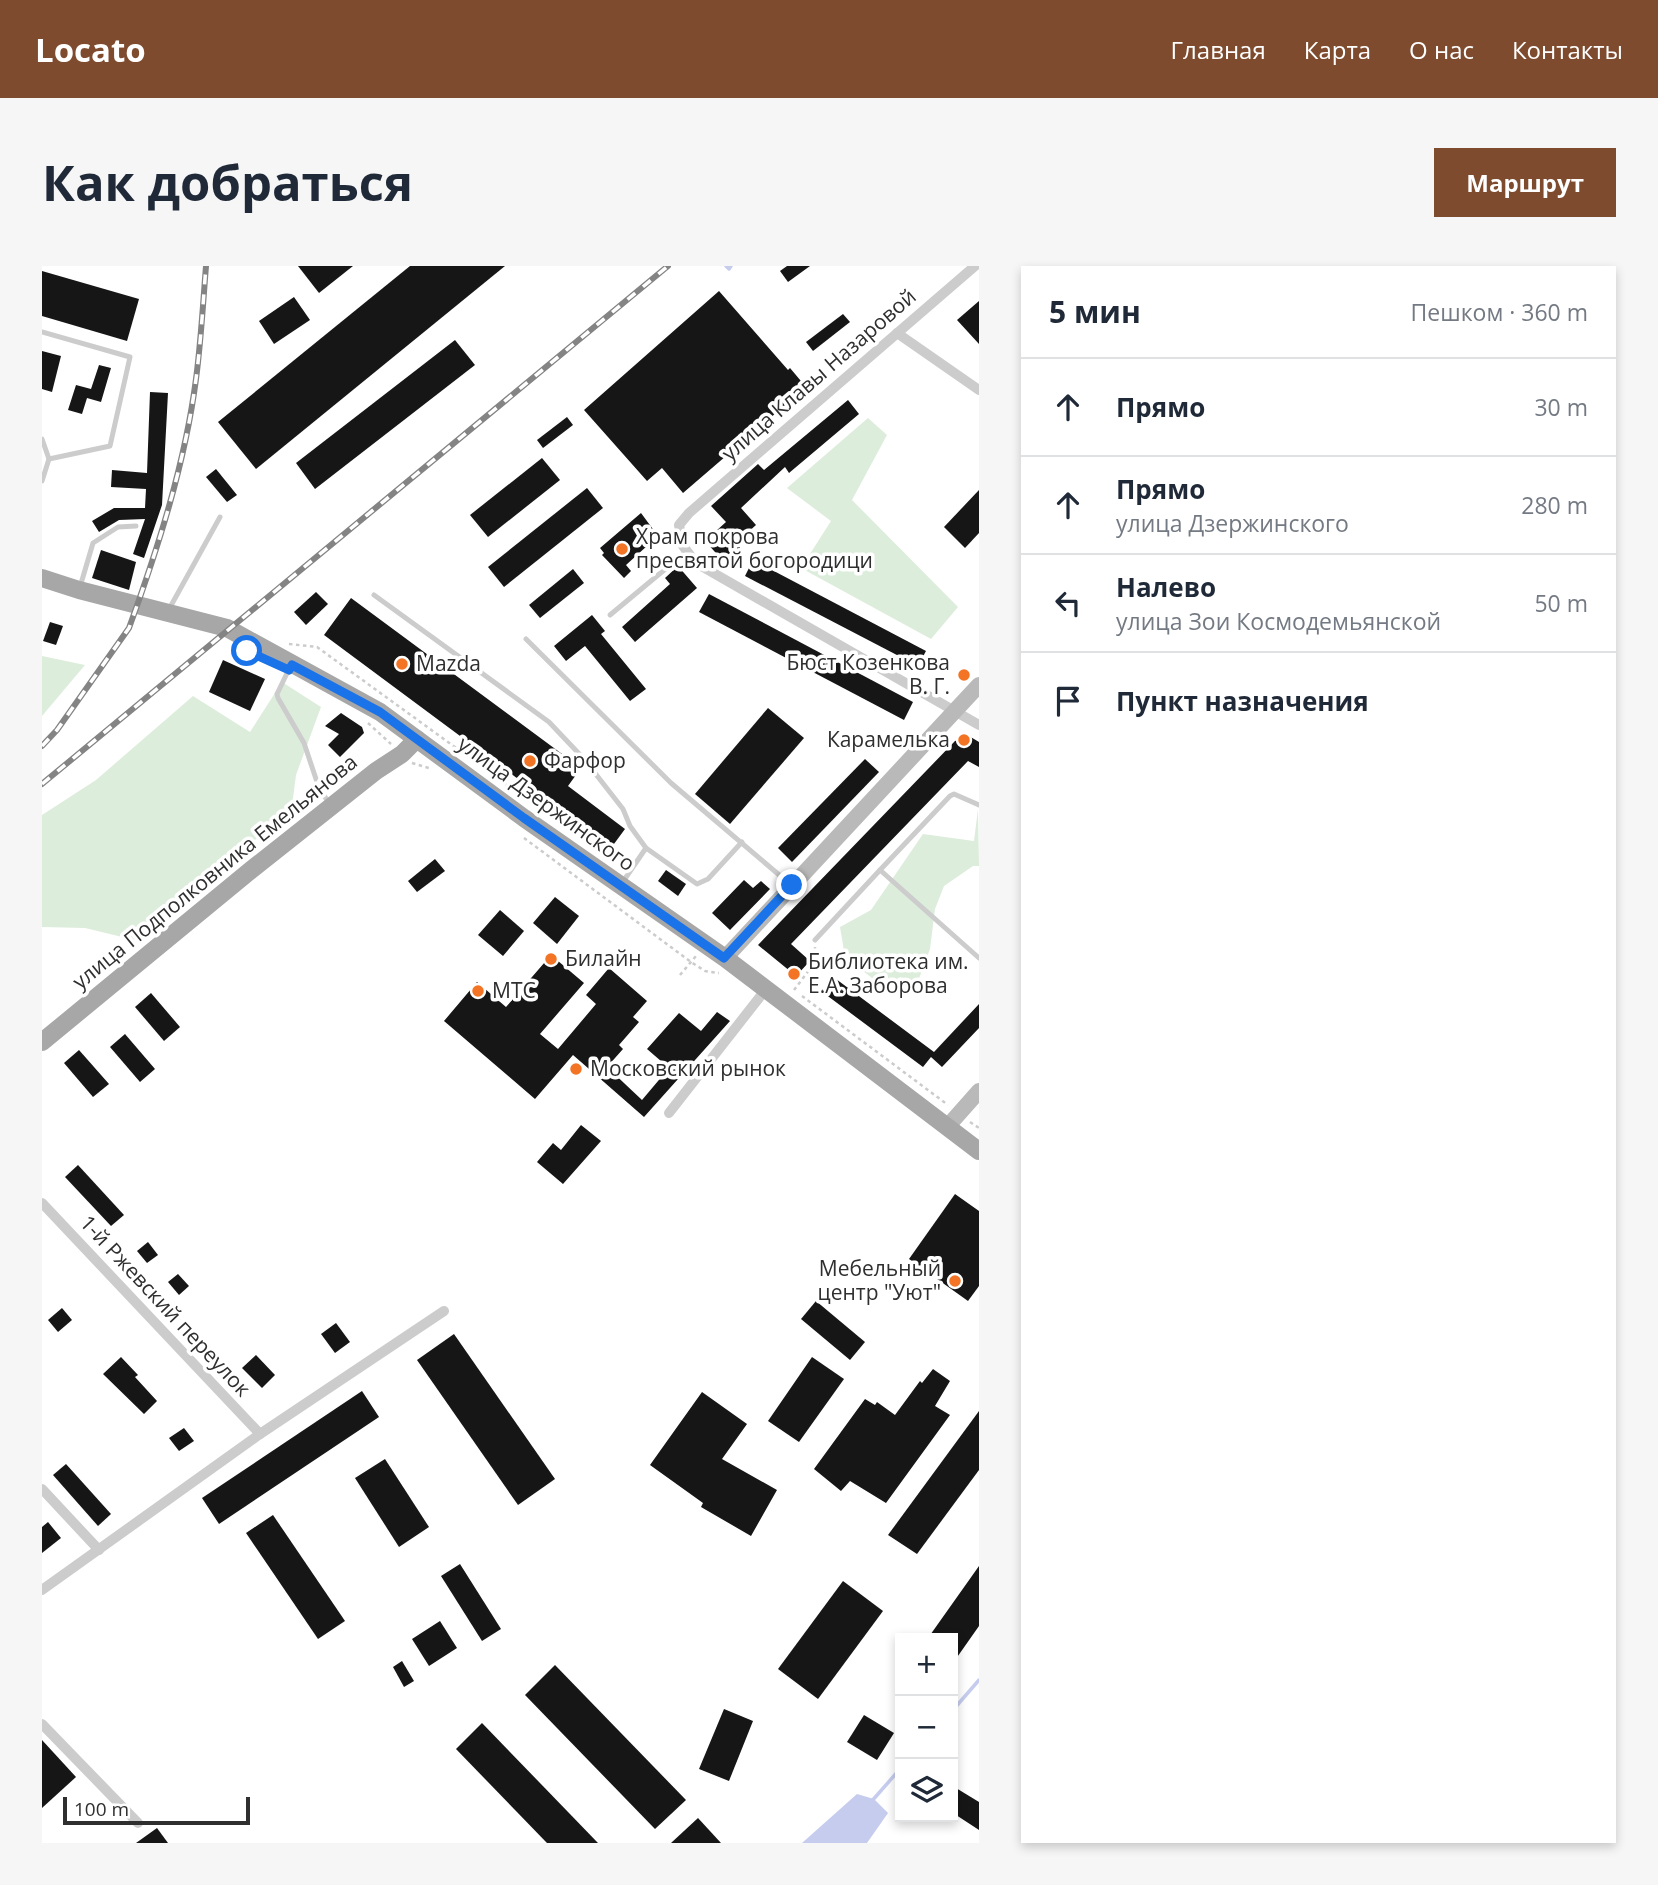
<!DOCTYPE html>
<html lang="ru">
<head>
<meta charset="utf-8">
<style>
  body { margin:0; font-family:"Open Sans",sans-serif; background:#f6f6f7; color:#1f2937 }
  .controls { position:absolute; right:21px; bottom:21px; display:grid; overflow:hidden; border-radius:0px; box-shadow:0 4px 10px #0003 }
  .controls button { width:63px; height:63px; display:grid; place-items:center; padding:0; border:0; border-bottom:2px solid #e0e1e3; background:#fff; color:#1f2937; font:35px sans-serif }
  .scale { position:absolute; left:21px; bottom:18px; width:187px; box-sizing:border-box; padding-left:7px; border:4px solid #2f2f2f; border-top:0; font-size:19px; line-height:24px; white-space:nowrap; color:#2f2f2f; -webkit-text-stroke:5px #fff; paint-order:stroke }
  .stop { position:absolute; width:21px; height:21px; margin:-16px; border:5px solid #1a73e8; border-radius:50%; background:#fff }
  .stop.end { background:#1a73e8; border-color:#fff; box-shadow:0 2px 7px #0008 }
  .list { margin:0; padding:0; list-style:none }
  h2 { display:flex; justify-content:space-between; align-items:center; height:91px; margin:0; padding:0 28px; font-size:30px }
  h2 small { font-size:23px; font-weight:400; color:#747a83 }
  .list li { display:grid; grid-template-columns:46px 1fr auto; gap:21px; align-items:center; box-sizing:border-box; height:98px; padding:0 28px; border-top:2px solid #e0e1e3 }
  .list b { display:block; font-size:26px; white-space:nowrap }
  .list p { margin:0; font-size:23px; white-space:nowrap; color:#747a83 }
  .list em { font-size:23px; font-style:normal; color:#747a83 }
  .icon { flex:none; width:38px; height:38px; fill:none; stroke:currentColor; stroke-width:2; stroke-linecap:round; stroke-linejoin:round }
  .map { position:relative; flex:none; width:937px; height:1577px; overflow:hidden; border-radius:0px }
  header { display:flex; align-items:center; gap:42px; box-sizing:border-box; height:98px; padding:0 35px; background:#7e4b2e; color:#fff }
  header strong { font-size:33px }
  nav { display:flex; gap:38px; margin-inline-start:auto; font-size:24px }
  .intro { display:flex; align-items:center; justify-content:space-between; box-sizing:border-box; height:168px; padding:0 42px }
  h1 { margin:0; font-size:49px }
  .button { padding:18px 32px; border-radius:0px; background:#7e4b2e; color:#fff; font-size:24px; font-weight:700 }
  main { display:flex; gap:42px; padding:0 42px }
  aside { flex:1; background:#fff; border-radius:0px; box-shadow:0 4px 10px #0003 }
  .map>svg:first-child { display:block }
</style>
</head>
<body>
<header>
<strong>Locato</strong>
<nav><a>Главная</a><a>Карта</a><a>О нас</a><a>Контакты</a></nav>
</header>
<div class="intro"><h1>Как добраться</h1><a class="button">Маршрут</a></div>
<main>
<div class="map">
<svg width="937" height="1577" viewBox="0 0 937 1577">
  <rect width="100%" height="100%" fill="#fff"/>
  <!-- green -->
  <g fill="#ddeddb">
    <polygon points="826,152 845,169 810,234 916,341 889,373 759,302 789,255 745,222"/>
    <polygon points="0,390 43,399 0,450"/>
    <polygon points="240,416 279,441 254,509 250,540 101,676 43,662 0,661 0,549 54,514 151,430 208,466"/>
    <polygon points="936,543 937,600 931,600 902,620 893,643 888,683 875,718 830,712 803,691 798,661 829,644 881,568 932,575"/>
  </g>
  <!-- water -->
  <polygon fill="#c6ccee" points="815,1528 832,1533 846,1547 825,1577 760,1577"/>
  <g fill="none" stroke-linecap="round" stroke-linejoin="round">
    <!-- stream -->
    <g stroke="#c6ccee" stroke-width="3.5">
      <polyline points="684,0 687,3 689,0"/>
      <polyline points="911,1444 937,1414"/>
      <polyline points="829,1536 858,1503"/>
    </g>
  </g>
  <!-- building -->
  <g fill="#161616">
    <polygon points="256,0 311,0 277,27"/>
    <polygon points="368,0 463,0 214,203 176,156"/>
    <polygon points="745,0 768,0 746,16 738,5"/>
    <polygon points="0,5 97,33 85,75 0,50"/>
    <polygon points="677,25 746,104 748,102 764,121 641,227 620,202 605,215 542,144"/>
    <polygon points="252,31 268,54 232,78 217,55"/>
    <polygon points="937,35 937,78 915,54"/>
    <polygon points="801,48 808,56 771,85 764,76"/>
    <polygon points="413,74 433,99 273,223 254,197"/>
    <polygon points="0,85 19,90 10,126 0,123"/>
    <polygon points="57,99 69,102 59,136 45,132 40,148 26,144 34,119 49,123"/>
    <polygon points="108,126 126,127 120,239 102,292 91,288 103,253 77,254 57,266 50,255 72,242 103,242 104,223 69,221 70,204 105,207"/>
    <polygon points="806,134 817,148 747,207 743,201 699,242 714,259 694,277 699,283 683,297 663,275 684,256 669,240 716,198 722,204"/>
    <polygon points="525,151 531,159 501,182 495,174"/>
    <polygon points="500,192 518,214 446,271 428,249"/>
    <polygon points="174,203 195,229 185,236 164,211"/>
    <polygon points="545,222 561,242 462,321 446,301"/>
    <polygon points="937,224 937,267 923,282 902,261"/>
    <polygon points="599,247 616,270 584,299 589,305 582,312 560,289 562,287 558,282"/>
    <polygon points="59,284 94,296 87,324 50,312"/>
    <polygon points="711,294 884,385 876,400 703,310"/>
    <polygon points="636,300 655,322 593,376 580,361 628,318 623,312"/>
    <polygon points="531,303 542,317 498,352 487,339"/>
    <polygon points="274,326 286,338 264,359 252,346"/>
    <polygon points="667,328 871,436 862,454 657,346"/>
    <polygon points="309,332 539,502 526,520 583,563 569,582 282,369"/>
    <polygon points="550,349 563,365 559,368 604,423 588,435 543,380 524,395 512,380"/>
    <polygon points="8,356 21,360 14,379 1,375"/>
    <polygon points="181,394 223,413 208,445 167,426"/>
    <polygon points="726,442 762,472 688,558 653,528"/>
    <polygon points="299,447 320,461 322,467 298,491 286,479 297,468 283,460"/>
    <polygon points="927,470 937,476 937,501 926,495 749,678 768,695 754,710 716,679 913,475"/>
    <polygon points="823,493 837,506 750,596 736,582"/>
    <polygon points="393,593 403,605 375,626 366,615"/>
    <polygon points="624,604 644,618 636,630 616,615"/>
    <polygon points="702,614 711,622 719,615 728,623 688,664 670,647"/>
    <polygon points="513,631 537,650 515,678 491,657"/>
    <polygon points="458,644 482,665 461,690 436,669"/>
    <polygon points="509,689 542,717 498,768 516,783 554,738 544,729 567,702 605,735 591,751 597,756 577,779 581,783 565,801 600,834 627,802 605,783 637,747 659,765 675,746 688,755 602,851 531,789 493,833 402,755 435,716 464,741"/>
    <polygon points="790,710 892,786 937,738 937,762 900,801 889,791 881,801 779,725"/>
    <polygon points="109,727 138,761 122,775 93,741"/>
    <polygon points="83,768 113,803 98,816 68,781"/>
    <polygon points="37,784 67,818 51,831 22,797"/>
    <polygon points="539,859 559,875 521,918 495,896 511,877 519,884"/>
    <polygon points="36,899 82,949 69,960 23,911"/>
    <polygon points="913,928 937,945 937,1020 926,1035 867,993"/>
    <polygon points="106,976 116,989 105,997 95,985"/>
    <polygon points="136,1008 147,1020 137,1029 126,1016"/>
    <polygon points="774,1035 823,1076 808,1094 759,1053"/>
    <polygon points="20,1042 30,1054 16,1066 6,1054"/>
    <polygon points="294,1057 308,1076 293,1087 279,1068"/>
    <polygon points="412,1068 513,1213 476,1239 375,1094"/>
    <polygon points="214,1089 233,1109 220,1122 200,1102"/>
    <polygon points="79,1091 96,1109 93,1111 115,1135 102,1148 61,1108"/>
    <polygon points="770,1091 802,1113 757,1176 726,1155"/>
    <polygon points="891,1103 908,1115 893,1140 908,1149 844,1237 808,1215 799,1225 772,1203 823,1133 833,1139 835,1136 853,1149 878,1115 880,1117"/>
    <polygon points="320,1125 337,1151 177,1258 160,1232"/>
    <polygon points="660,1126 705,1158 680,1193 735,1224 709,1270 659,1241 661,1237 608,1199"/>
    <polygon points="937,1145 937,1204 875,1288 846,1269"/>
    <polygon points="142,1162 152,1175 137,1185 127,1172"/>
    <polygon points="343,1193 387,1261 357,1281 313,1212"/>
    <polygon points="24,1198 69,1248 56,1260 11,1209"/>
    <polygon points="231,1249 303,1355 276,1373 204,1267"/>
    <polygon points="6,1256 19,1272 0,1287 0,1261"/>
    <polygon points="418,1298 459,1363 440,1375 399,1310"/>
    <polygon points="937,1300 937,1360 911,1397 911,1372 886,1372"/>
    <polygon points="801,1315 841,1345 776,1433 736,1403"/>
    <polygon points="398,1355 415,1382 387,1400 370,1373"/>
    <polygon points="360,1395 372,1415 362,1421 351,1401"/>
    <polygon points="513,1399 644,1534 613,1563 483,1429"/>
    <polygon points="682,1443 711,1455 687,1515 657,1503"/>
    <polygon points="822,1449 852,1467 835,1494 805,1476"/>
    <polygon points="440,1457 556,1577 505,1577 414,1483"/>
    <polygon points="0,1474 34,1511 0,1542"/>
    <polygon points="914,1522 937,1536 937,1564 911,1547 911,1528"/>
    <polygon points="656,1552 679,1577 629,1577"/>
    <polygon points="115,1562 126,1577 94,1577"/>
  </g>
  <g fill="none" stroke-linecap="round" stroke-linejoin="round">
    <!-- path -->
    <g stroke="#ccc" stroke-width="2.5" stroke-dasharray="3.5 3.5" stroke-linecap="butt">
      <polyline points="247,378 275,381 541,574"/>
      <polyline points="326,457 349,478"/>
      <polyline points="370,497 390,503"/>
      <polyline points="482,572 649,696 663,705 677,707"/>
      <polyline points="638,709 654,690"/>
      <polyline points="752,724 774,695 773,681"/>
      <polyline points="760,730 906,839"/>
      <polyline points="928,856 937,862"/>
    </g>
    <!-- service -->
    <g stroke="#ccc" stroke-width="5">
      <polyline points="0,66 88,91 68,180 7,193"/>
      <polyline points="0,173 7,193 0,215"/>
      <polyline points="38,321 51,277 76,261 94,260"/>
      <polyline points="332,329 507,456 542,493 581,543 588,560 604,582 655,618 666,613 700,576"/>
      <polyline points="126,345 178,251"/>
      <polyline points="568,349 645,285"/>
      <polyline points="484,373 629,517 749,619"/>
      <polyline points="248,401 235,428 236,432 262,477 277,522 287,537"/>
      <polyline points="838,604 908,530 912,528 937,539"/>
      <polyline points="580,617 604,582"/>
      <polyline points="773,674 838,604 937,692"/>
    </g>
    <!-- minor -->
    <g stroke="#ccc" stroke-width="10">
      <polyline points="933,0 647,247 637,259 641,280 654,297 937,459"/>
      <polyline points="855,67 937,124"/>
      <polyline points="627,847 724,723"/>
      <polyline points="0,937 218,1168"/>
      <polyline points="0,1223 57,1284"/>
      <polyline points="0,1324 218,1168 402,1045"/>
      <polyline points="0,1458 96,1557"/>
    </g>
    <!-- secondary -->
    <g stroke="#b9b9b9" stroke-width="16">
      <polyline points="683,692 937,419"/>
      <polyline points="906,860 937,825"/>
    </g>
    <!-- primary -->
    <g stroke="#a7a7a7" stroke-width="18">
      <polyline points="0,312 37,324 185,362 338,446 482,552 683,692 937,885"/>
      <polyline points="0,776 209,604 334,505 360,488 375,473"/>
    </g>
    <defs>
      <g id="rail">
        <path d="M0,480L15,464L87,362C116,282 143,198 154,113C159,75 161,37 164,0"/>
        <polyline points="0,518 626,0"/>
      </g>
    </defs>
    <!-- rail casing -->
    <use href="#rail" stroke="#848484" stroke-width="6"/>
    <!-- rail -->
    <use href="#rail" stroke="#fff" stroke-width="3.5" stroke-dasharray="10" stroke-linecap="butt"/>
  </g>
  <g fill="none" stroke-linecap="round" stroke-linejoin="round">
    <!-- route -->
    <polyline stroke="#1a73e8" stroke-width="9" points="205,385 247,404 250,399 338,446 482,552 682,692 750,619"/>
  </g>
  <!-- markers -->
  <g fill="#f27424" stroke="#fff" stroke-width="2.5">
    <circle cx="580" cy="283" r="7"/>
    <circle cx="360" cy="398" r="7"/>
    <circle cx="922" cy="409" r="7"/>
    <circle cx="922" cy="474" r="7"/>
    <circle cx="488" cy="495" r="7"/>
    <circle cx="509" cy="693" r="7"/>
    <circle cx="752" cy="708" r="7"/>
    <circle cx="436" cy="725" r="7"/>
    <circle cx="534" cy="803" r="7"/>
    <circle cx="913" cy="1015" r="7"/>
  </g>
  <g text-anchor="middle" stroke-width="7" stroke-linejoin="round" paint-order="stroke">
    <!-- street labels -->
    <g font-size="21" fill="#2f2f2f" stroke="#fff">
      <text transform="translate(777 109) rotate(-41)" y="7">улица Клавы Назаровой</text>
      <text transform="translate(504 538) rotate(36)" y="7">улица Дзержинского</text>
      <text transform="translate(173 606) rotate(-39)" y="7">улица Подполковника Емельянова</text>
      <text transform="translate(123 1040) rotate(47)" y="7">1-й Ржевский переулок</text>
    </g>
    <!-- poi labels -->
    <g font-size="21" fill="#2f2f2f" stroke="#fff" text-anchor="start">
      <text x="594" y="278">Храм покрова<tspan x="594" dy="24">пресвятой богородици</tspan></text>
      <text x="908" y="404" text-anchor="end">Бюст Козенкова<tspan x="908" dy="24">В. Г.</tspan></text>
      <text x="374" y="405">Mazda</text>
      <text x="908" y="481" text-anchor="end">Карамелька</text>
      <text x="502" y="502">Фарфор</text>
      <text x="523" y="700">Билайн</text>
      <text x="766" y="703">Библиотека им.<tspan x="766" dy="24">Е.А. Заборова</tspan></text>
      <text x="450" y="732">МТС</text>
      <text x="548" y="810">Московский рынок</text>
      <text x="899" y="1010" text-anchor="end">Мебельный<tspan x="899" dy="24">центр "Уют"</tspan></text>
    </g>
  </g>
</svg>
<div class="controls">
<button>+</button>
<button>−</button>
<button><svg class="icon" aria-label="layers" viewBox="0 0 24 24"><path d="M12 4l9 5-9 5-9-5zM3 14l9 5 9-5"/></svg></button>
</div>
<div class="scale">100 m</div>
<div class="stop" style="left:205px;top:385px"></div>
<div class="stop end" style="left:750px;top:619px"></div>
</div>
<aside>
<h2>5 мин<small>Пешком · 360 m</small></h2>
<ul class="list">
<li><svg class="icon" aria-label="ahead" viewBox="0 0 24 24"><path d="M12 20V5M6 11l6-6 6 6"/></svg><div><b>Прямо</b></div><em>30 m</em></li>
<li><svg class="icon" aria-label="ahead" viewBox="0 0 24 24"><path d="M12 20V5M6 11l6-6 6 6"/></svg><div><b>Прямо</b><p>улица Дзержинского</p></div><em>280 m</em></li>
<li><svg class="icon" aria-label="left" viewBox="0 0 24 24"><path d="M17 20v-9H6M10 6l-5 5 5 5"/></svg><div><b>Налево</b><p>улица Зои Космодемьянской</p></div><em>50 m</em></li>
<li><svg class="icon" aria-label="arrive" viewBox="0 0 24 24"><path d="M6 21V4h12l-3 4 3 4H6"/></svg><div><b>Пункт назначения</b></div></li>
</ul>
</aside>
</main>
</body>
</html>
